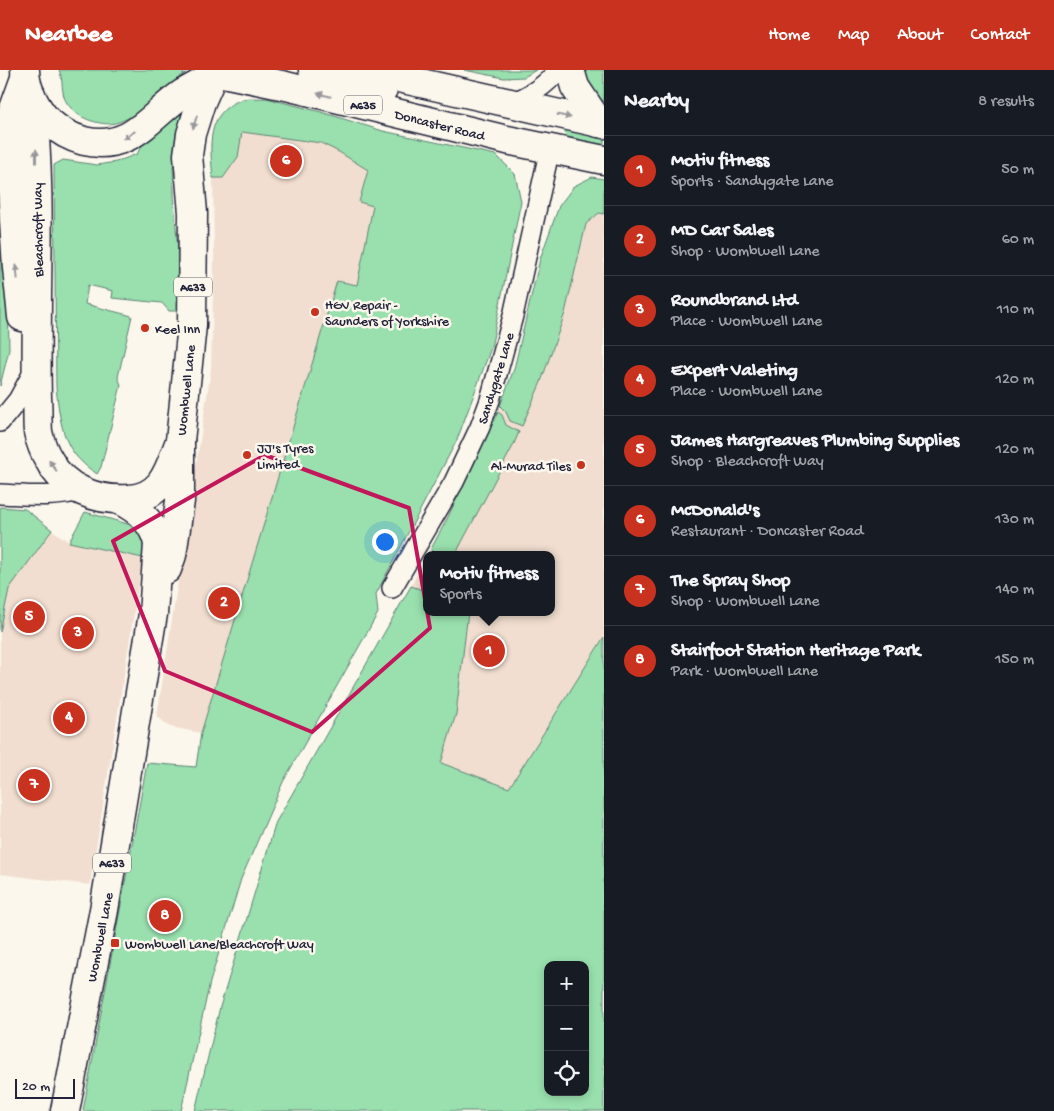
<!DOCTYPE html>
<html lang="en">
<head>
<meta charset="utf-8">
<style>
  body { margin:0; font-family:"Gochi Hand",sans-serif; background:#242831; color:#f1f3f6 }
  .controls { position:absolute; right:15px; bottom:15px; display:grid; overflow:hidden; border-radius:10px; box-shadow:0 2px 8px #0003 }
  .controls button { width:45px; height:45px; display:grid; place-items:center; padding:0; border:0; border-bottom:1px solid #363941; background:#171b24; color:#f1f3f6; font:25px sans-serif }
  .scale { position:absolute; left:15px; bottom:12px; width:60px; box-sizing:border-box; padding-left:5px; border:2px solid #22223b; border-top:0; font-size:14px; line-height:18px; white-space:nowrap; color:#22223b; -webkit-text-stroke:4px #fbf7ec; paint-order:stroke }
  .you { position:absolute; left:384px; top:471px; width:18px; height:18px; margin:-12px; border:4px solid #fff; border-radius:50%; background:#1a73e8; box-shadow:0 0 0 8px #1a73e833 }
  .badge { display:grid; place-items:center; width:32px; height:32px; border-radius:50%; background:#c8321e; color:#fff; font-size:16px; font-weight:700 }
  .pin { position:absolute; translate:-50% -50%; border:2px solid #fff; box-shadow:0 1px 5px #0006 }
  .popup { position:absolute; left:423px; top:481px; width:132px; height:65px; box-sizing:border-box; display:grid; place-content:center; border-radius:10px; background:#171b24; filter:drop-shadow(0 1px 4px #0005); font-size:16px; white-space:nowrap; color:#9ea1a6 }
  .popup b { font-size:19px; color:#f1f3f6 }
  .popup::after { content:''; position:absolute; left:50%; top:100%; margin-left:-10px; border:10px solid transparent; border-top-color:#171b24 }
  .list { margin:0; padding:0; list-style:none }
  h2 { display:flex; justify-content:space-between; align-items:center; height:65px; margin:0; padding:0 20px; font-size:21px }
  h2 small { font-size:16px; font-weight:400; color:#9ea1a6 }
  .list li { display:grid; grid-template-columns:32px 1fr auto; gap:15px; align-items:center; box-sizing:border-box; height:70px; padding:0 20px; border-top:1px solid #363941 }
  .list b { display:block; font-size:19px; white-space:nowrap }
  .list p { margin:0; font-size:16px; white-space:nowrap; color:#9ea1a6 }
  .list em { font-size:16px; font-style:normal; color:#9ea1a6 }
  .icon { flex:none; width:28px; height:28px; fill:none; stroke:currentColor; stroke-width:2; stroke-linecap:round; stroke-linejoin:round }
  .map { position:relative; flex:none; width:604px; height:1041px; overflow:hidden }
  header { display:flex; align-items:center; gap:30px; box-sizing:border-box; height:70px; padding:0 25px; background:#c8321e; color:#fff }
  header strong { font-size:24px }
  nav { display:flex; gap:28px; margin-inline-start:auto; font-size:18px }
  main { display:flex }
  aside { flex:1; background:#171b24 }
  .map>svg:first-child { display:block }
</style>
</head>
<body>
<header>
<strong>Nearbee</strong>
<nav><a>Home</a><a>Map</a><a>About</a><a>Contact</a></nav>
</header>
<main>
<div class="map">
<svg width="604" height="1041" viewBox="0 0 604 1041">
  <rect width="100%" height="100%" fill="#fbf7ec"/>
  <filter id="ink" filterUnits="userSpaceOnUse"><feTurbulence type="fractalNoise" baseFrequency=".02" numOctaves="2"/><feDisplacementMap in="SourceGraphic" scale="10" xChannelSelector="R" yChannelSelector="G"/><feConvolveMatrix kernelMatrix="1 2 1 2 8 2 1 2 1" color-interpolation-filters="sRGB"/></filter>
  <g filter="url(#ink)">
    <!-- built -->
    <g fill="#f1ded0">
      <polygon points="266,28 339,82 368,100 359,132 373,135 357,216 337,211 201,663 170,657 157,646 211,300 214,190 213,108 210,74 216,49 228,36 244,29"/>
      <polygon points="599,143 604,144 604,567 509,718 441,693 456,644 468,542 552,542 552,485 428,485 496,349 514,299 542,311 565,243 586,154"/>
      <polygon points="52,460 69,472 143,488 90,815 0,804 0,562 8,519"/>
      <polygon points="426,487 426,521 411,516"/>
    </g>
    <!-- green -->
    <g fill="#99e0ae" stroke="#5e8174" fill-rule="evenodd">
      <path d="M59,0H181L184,4C166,18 136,49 115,53C108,55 99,53 92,51C82,48 73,42 67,33C60,23 64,10 59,0Z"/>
      <polygon points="464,0 536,0 524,7 504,8"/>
      <polygon points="584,0 604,0 604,32 589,19"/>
      <path d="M266,28L321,42L383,61L496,85L515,104L521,131L491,278L457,370L376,524L378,543L283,712L241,809L210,912L181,1041H83L147,693L196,697L201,663L337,211L357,215L373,136L359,132L368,100L339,82L321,73L242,62L238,87L223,108H213C210,76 205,42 243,29C249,27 259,29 266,28Z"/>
      <path d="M184,41L186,44L177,67L173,97L175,147L180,201V241H169L162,233L112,228L113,221L88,215L85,234L132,246L118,307L121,315L101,397L97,404C92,400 86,397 82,392C61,374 59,342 56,317L54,95L63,90L97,95L116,92L137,84L142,75Z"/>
      <polygon points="561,53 604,63 604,79 568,70"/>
      <polygon points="0,103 8,229 9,280 0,316"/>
      <polygon points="592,107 604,109 604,144 599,143 586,154 565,243 541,312 522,356 510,351 506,342 500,336 514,299 540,189 559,136 574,116"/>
      <polygon points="498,342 502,345 506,355 519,362 513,376 455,485 433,485 431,479 447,449"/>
      <polygon points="0,437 25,439 52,460 9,519 0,562"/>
      <polygon points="85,442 135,456 145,470 143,488 69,472"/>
      <path d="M411,516L426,521V542H468L456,644L441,693L509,718L604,567V1041H195L220,937L276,752ZM548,895H585V1022H548Z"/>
    </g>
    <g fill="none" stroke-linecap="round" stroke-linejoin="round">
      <defs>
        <g id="street">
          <path d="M512,33C530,25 546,16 558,0"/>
          <polyline points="0,352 18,330 35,299"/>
          <path d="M0,424C27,425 54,428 80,421"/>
          <polyline points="392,518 454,412 480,357 490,330 513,246 550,78"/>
        </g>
        <g id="primary">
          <path d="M31,25C39,91 38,159 37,225C37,260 36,294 37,328C38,339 37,351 38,362C40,371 44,382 49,390C64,420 98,431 129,429C164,427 169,398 180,371"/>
          <polyline points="22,247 17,198 8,55 25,8"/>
          <polyline points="167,499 172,485 180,431 180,371 192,255 193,143 188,85 191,64 201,32 212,7"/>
          <path d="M65,1041L104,840L153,544L158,474C154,452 138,439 119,430"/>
        </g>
        <g id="highway">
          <path d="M25,0C25,17 36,39 48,51C59,61 69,67 84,71C130,82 149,47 182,24C195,16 209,10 221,0"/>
          <polyline points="313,0 383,19"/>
          <polyline points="363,0 604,54"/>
          <polyline points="570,0 575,17 599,53"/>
          <polyline points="218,2 286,16 507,70 604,90"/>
        </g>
      </defs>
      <!-- street casing -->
      <use href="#street" stroke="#22223b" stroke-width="22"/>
      <!-- primary casing -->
      <use href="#primary" stroke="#22223b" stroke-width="31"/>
      <!-- highway casing -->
      <use href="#highway" stroke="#22223b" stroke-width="31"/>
      <!-- street -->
      <use href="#street" stroke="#fbf7ec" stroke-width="19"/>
      <!-- primary -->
      <use href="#primary" stroke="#fbf7ec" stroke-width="28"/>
      <!-- highway -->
      <use href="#highway" stroke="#fbf7ec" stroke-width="28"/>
    </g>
    <!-- one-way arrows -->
    <defs><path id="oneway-solid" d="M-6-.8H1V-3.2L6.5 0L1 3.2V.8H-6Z" transform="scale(1.25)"/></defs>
    <g fill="#99979c">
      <use href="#oneway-solid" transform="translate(324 25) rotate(-166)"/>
      <use href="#oneway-solid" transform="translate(564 46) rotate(12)"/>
      <use href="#oneway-solid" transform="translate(195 52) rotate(107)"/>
      <use href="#oneway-solid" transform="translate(129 65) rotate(149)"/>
      <use href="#oneway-solid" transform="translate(36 86) rotate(-90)"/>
      <use href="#oneway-solid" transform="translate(17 202) rotate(-95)"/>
      <use href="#oneway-solid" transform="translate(53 396) rotate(-125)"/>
    </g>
  </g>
  <!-- marked area -->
  <path fill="none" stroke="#c2185b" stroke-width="4" stroke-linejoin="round" d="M265,385L409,438L430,558L312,662L165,601L113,471Z"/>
  <!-- markers -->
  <g fill="#c8321e" stroke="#fbf7ec" stroke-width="2">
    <circle cx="315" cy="242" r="5"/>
    <circle cx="145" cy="258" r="5"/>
    <circle cx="247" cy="385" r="5"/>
    <circle cx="581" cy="395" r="5"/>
    <rect x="110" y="868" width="10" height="10" rx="2.5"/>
  </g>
  <g text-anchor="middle" stroke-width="5" stroke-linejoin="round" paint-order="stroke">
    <!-- shield labels -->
    <g fill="#fbf7ec" stroke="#636270" stroke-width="1">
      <rect x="344" y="25.5" width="38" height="19" rx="4"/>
      <rect x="174" y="207.5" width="38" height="19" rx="4"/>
      <rect x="93" y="783.5" width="38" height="19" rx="4"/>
    </g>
    <g font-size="12" font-weight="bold" fill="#22223b">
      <text x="363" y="39">A635</text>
      <text x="193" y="221">A633</text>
      <text x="112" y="797">A633</text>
    </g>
    <!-- street labels -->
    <g font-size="14" fill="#22223b" stroke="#fbf7ec">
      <text transform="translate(440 54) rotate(14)" y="5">Doncaster Road</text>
      <text transform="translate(37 160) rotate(-91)" y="5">Bleachcroft Way</text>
      <text transform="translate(495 308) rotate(-73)" y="5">Sandygate Lane</text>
      <text transform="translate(185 320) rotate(-84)" y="5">Wombwell Lane</text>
      <text transform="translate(99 867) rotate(-79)" y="5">Wombwell Lane</text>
    </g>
    <!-- poi labels -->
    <g font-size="14" fill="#22223b" stroke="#fbf7ec" text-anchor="start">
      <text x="325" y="239">HGV Repair -<tspan x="325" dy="16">Saunders of Yorkshire</tspan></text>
      <text x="155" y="263">Keel Inn</text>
      <text x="257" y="382">JJ's Tyres<tspan x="257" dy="16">Limited</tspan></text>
      <text x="571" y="400" text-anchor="end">Al-Murad Tiles</text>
      <text x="125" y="878">Wombwell Lane/Bleachcroft Way</text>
    </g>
  </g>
</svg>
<div class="controls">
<button>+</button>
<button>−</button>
<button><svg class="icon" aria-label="locate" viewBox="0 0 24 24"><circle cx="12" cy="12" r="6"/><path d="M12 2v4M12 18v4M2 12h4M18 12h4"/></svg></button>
</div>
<div class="scale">20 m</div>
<div class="you"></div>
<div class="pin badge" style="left:489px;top:581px">1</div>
<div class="popup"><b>Motiv fitness</b>Sports</div>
<div class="pin badge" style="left:224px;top:533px">2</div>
<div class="pin badge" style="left:78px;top:563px">3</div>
<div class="pin badge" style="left:69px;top:648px">4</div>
<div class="pin badge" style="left:29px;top:547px">5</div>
<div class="pin badge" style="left:286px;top:91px">6</div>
<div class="pin badge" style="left:34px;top:715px">7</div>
<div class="pin badge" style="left:165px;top:846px">8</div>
</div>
<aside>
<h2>Nearby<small>8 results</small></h2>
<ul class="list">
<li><span class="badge">1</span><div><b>Motiv fitness</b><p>Sports · Sandygate Lane</p></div><em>50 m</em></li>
<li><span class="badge">2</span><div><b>MD Car Sales</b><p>Shop · Wombwell Lane</p></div><em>60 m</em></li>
<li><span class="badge">3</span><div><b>Roundbrand Ltd</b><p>Place · Wombwell Lane</p></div><em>110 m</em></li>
<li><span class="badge">4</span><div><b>Expert Valeting</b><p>Place · Wombwell Lane</p></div><em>120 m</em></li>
<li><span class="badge">5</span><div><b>James Hargreaves Plumbing Supplies</b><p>Shop · Bleachcroft Way</p></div><em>120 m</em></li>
<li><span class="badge">6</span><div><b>McDonald's</b><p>Restaurant · Doncaster Road</p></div><em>130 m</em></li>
<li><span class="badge">7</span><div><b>The Spray Shop</b><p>Shop · Wombwell Lane</p></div><em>140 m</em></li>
<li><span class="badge">8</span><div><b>Stairfoot Station Heritage Park</b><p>Park · Wombwell Lane</p></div><em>150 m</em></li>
</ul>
</aside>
</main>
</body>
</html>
